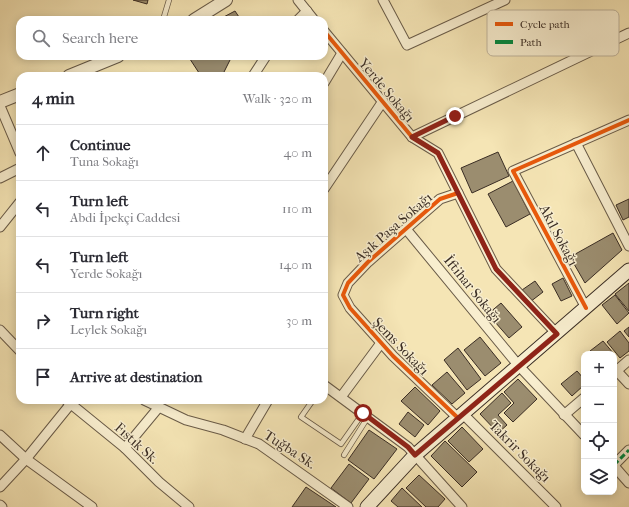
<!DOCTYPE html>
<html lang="en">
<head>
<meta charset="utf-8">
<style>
  body { margin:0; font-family:"IM FELL French Canon",serif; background:#f2f2f3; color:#2b2b33 }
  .controls { position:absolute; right:12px; bottom:12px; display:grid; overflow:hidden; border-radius:8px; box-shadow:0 2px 10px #0003 }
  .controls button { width:36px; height:36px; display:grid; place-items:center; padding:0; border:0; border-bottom:1px solid #e1e1e2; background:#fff; color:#2b2b33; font:20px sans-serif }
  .stop { position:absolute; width:12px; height:12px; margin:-9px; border:3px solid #8f2418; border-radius:50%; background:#fff }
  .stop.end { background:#8f2418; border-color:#fff; box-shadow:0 1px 4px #0008 }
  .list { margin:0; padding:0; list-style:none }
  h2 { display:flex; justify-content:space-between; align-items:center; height:52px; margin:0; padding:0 16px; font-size:17px }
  h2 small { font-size:13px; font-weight:400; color:#7c7c81 }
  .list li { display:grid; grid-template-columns:26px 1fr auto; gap:12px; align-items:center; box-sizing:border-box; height:56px; padding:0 16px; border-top:1px solid #e1e1e2 }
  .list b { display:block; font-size:15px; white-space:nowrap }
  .list p { margin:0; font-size:13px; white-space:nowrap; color:#7c7c81 }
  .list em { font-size:13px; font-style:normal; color:#7c7c81 }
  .icon { flex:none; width:22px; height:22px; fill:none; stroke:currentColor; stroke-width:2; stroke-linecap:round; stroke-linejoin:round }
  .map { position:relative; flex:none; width:629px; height:507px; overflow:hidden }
  .search { position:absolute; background:#fff; box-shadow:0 2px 10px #0003; left:16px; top:16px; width:312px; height:44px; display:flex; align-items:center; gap:10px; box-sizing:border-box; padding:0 14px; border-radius:12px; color:#7c7c81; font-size:15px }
  .panel { position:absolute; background:#fff; box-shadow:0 2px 10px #0003; left:16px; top:72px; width:312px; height:332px; border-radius:12px }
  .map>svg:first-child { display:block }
</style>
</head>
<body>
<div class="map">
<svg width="629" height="507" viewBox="0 0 629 507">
  <rect width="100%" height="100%" fill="#f5e5b5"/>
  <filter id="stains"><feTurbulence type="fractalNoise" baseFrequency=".005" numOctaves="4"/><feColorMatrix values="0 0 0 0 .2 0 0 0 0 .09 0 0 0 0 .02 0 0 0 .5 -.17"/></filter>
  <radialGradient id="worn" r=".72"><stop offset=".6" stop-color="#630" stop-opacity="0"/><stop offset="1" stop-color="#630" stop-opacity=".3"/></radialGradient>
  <!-- building -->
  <g fill="#9b8d6f" stroke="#3a2d24">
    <polygon points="133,0 148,0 147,4"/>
    <polygon points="235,11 241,20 218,20"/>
    <polygon points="188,56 232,56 223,74 219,76 201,76"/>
    <polygon points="498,152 509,176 472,193 461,168"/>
    <polygon points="513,181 530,214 506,227 488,194"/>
    <polygon points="629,199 629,217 623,220 616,205"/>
    <polygon points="613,233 622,250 585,283 570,257"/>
    <polygon points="563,278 572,296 561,301 552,284"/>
    <polygon points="535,281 543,292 530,302 522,290"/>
    <polygon points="629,283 629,311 615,294"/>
    <polygon points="615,295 629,313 617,324 602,305"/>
    <polygon points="501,303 522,327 509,338 488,314"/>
    <polygon points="629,327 629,337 624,331"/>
    <polygon points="620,331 629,343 629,351 620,358 607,342"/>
    <polygon points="480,337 501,363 485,376 464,350"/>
    <polygon points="603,341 614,354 592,354 590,351"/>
    <polygon points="458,348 481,379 467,390 444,360"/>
    <polygon points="577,371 584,379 584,385 572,396 561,384"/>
    <polygon points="447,372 465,393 452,404 432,385"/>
    <polygon points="518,379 537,399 513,422 504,413 514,403 504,392"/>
    <polygon points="415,387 440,411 428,425 401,401"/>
    <polygon points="502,393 511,403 498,415 507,425 498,433 480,414"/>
    <polygon points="408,412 424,425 415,437 399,424"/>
    <polygon points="462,427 483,449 469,462 448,441"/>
    <polygon points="369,430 397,449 374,479 348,460"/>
    <polygon points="445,441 477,472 462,487 431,456"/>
    <polygon points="349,464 369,479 351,503 331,488"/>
    <polygon points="419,475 445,499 438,507 426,507 406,488"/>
    <polygon points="306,487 336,507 292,507"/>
    <polygon points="402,488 422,507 398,507 391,501"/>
  </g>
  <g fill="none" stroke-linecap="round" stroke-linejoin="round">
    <defs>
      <g id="service">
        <polyline points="163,20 169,0"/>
        <polyline points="313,400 301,417 341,444 363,413"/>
        <polyline points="344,455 368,417"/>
      </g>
      <g id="minor">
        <polyline points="298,0 314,20"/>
        <polyline points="383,0 407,45 505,0"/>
        <polyline points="298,20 307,11"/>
        <polyline points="324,31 412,137 438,153 496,269 557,334"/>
        <polyline points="253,76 266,56"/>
        <polyline points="324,83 342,53"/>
        <polyline points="0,106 20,153"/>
        <polyline points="412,137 629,33"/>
        <polyline points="576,143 629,246"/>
        <polyline points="0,178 20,168"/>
        <polyline points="324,189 383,101"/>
        <polyline points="458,193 440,199 368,262 348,283 343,295 350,308 393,356 458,418"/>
        <polyline points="0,227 20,202"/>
        <polyline points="406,229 519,366 584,435"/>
        <polyline points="586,308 513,171 629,120"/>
        <polyline points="0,330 20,351"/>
        <polyline points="616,370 629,384"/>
        <polyline points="614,373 629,360"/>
        <polyline points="324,385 408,447 462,507"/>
        <polyline points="341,397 381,343"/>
        <polyline points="66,400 125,448 159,482 189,507"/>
        <polyline points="144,400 186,420 223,430 259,444 348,507"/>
        <polyline points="463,414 556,507"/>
        <polyline points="564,415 584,398"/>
        <polyline points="0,435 26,459 92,507"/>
        <polyline points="245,439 268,400"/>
        <polyline points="125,448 159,407"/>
        <polyline points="614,465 629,450"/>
        <polyline points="614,466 629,483"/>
        <polyline points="0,487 26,459 73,401"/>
        <polyline points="0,505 2,507"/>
      </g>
      <g id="tertiary">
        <polyline points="194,20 226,0"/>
        <polyline points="69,76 118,56"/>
        <polyline points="0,102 20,94"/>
      </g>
      <polyline id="secondary" points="367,507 415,455 629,270"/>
    </defs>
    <!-- service casing -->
    <use href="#service" stroke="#695b48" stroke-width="6"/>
    <!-- minor casing -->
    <use href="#minor" stroke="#695b48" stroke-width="11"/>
    <!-- tertiary casing -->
    <use href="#tertiary" stroke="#695b48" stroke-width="14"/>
    <!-- secondary casing -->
    <use href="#secondary" stroke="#3a2d24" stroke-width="15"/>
    <!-- service -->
    <use href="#service" stroke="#f8eecf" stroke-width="4.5"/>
    <!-- minor -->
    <use href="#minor" stroke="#f8eecf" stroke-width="9"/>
    <!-- tertiary -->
    <use href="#tertiary" stroke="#f8eecf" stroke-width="12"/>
    <!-- secondary -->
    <use href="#secondary" stroke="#f8eecf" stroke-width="13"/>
    <!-- quiet -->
    <polyline stroke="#00873e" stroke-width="3" stroke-dasharray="6 3" stroke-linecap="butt" points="614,465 629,450"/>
    <defs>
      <g id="cycleway">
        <polyline points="324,31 412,137 438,153 496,269 557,334"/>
        <polyline points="458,193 440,199 368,262 348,283 343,295 350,308 393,356 458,418"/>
        <polyline points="586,308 513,171 629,120"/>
      </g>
    </defs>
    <!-- cycleway casing -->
    <use href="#cycleway" stroke="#f8eecf" stroke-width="6"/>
    <!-- cycleway -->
    <use href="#cycleway" stroke="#e8590c" stroke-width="4"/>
  </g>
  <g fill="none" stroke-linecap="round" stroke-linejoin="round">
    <!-- route -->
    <polyline stroke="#8f2418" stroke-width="5" points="363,413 408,447 415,455 557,334 496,269 438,153 412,137 455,116"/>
  </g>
  <g text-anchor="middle" stroke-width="3" stroke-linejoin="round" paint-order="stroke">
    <!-- street labels -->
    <g font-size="14" fill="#3a2d24" stroke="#f8eecf">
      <text transform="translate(387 90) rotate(50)" y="5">Yerde Sokağı</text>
      <text transform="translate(393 227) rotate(-41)" y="5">Aşık Paşa Sokağı</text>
      <text transform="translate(559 235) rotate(62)" y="5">Akıl Sokağı</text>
      <text transform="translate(473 289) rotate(51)" y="5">İftihar Sokağı</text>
      <text transform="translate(401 346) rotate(46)" y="5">Şems Sokağı</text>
      <text transform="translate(137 443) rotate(42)" y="5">Fıstık Sk.</text>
      <text transform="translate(290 449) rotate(33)" y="5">Tuğba Sk.</text>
      <text transform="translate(520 451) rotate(45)" y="5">Takrir Sokağı</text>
    </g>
  </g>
  <!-- legend -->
  <rect x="487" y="10" width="132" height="46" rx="6" fill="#f8eecf" stroke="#bfb49c" stroke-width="1"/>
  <rect x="495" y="22" width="18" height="4" fill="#e8590c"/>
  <rect x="495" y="40" width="18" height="4" fill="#00873e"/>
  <g font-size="11" fill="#3a2d24">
    <text x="520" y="28">Cycle path</text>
    <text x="520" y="46">Path</text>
  </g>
  <rect width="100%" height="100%" filter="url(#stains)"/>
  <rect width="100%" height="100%" fill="url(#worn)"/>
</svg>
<div class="controls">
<button>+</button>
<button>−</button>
<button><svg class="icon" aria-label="locate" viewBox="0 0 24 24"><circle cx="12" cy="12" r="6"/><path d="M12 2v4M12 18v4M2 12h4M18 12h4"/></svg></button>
<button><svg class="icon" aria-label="layers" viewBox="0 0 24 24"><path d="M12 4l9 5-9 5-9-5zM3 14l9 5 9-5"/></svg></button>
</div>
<div class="stop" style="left:363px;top:413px"></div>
<div class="stop end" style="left:455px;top:116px"></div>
<div class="search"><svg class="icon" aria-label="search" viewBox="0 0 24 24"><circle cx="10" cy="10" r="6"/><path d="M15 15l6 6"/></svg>Search here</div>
<section class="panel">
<h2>4 min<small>Walk · 320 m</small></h2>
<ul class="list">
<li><svg class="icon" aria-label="ahead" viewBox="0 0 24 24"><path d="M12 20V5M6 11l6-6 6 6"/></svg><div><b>Continue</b><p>Tuna Sokağı</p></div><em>40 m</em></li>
<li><svg class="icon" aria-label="left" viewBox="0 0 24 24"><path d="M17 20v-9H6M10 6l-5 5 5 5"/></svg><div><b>Turn left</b><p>Abdi İpekçi Caddesi</p></div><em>110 m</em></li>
<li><svg class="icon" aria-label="left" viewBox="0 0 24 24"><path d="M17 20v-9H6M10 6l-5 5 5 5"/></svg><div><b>Turn left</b><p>Yerde Sokağı</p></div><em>140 m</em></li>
<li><svg class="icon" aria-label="right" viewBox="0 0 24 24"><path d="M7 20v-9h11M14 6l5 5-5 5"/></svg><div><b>Turn right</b><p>Leylek Sokağı</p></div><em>30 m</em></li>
<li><svg class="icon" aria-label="arrive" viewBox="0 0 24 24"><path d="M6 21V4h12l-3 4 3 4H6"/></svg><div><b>Arrive at destination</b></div></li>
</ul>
</section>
</div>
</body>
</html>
